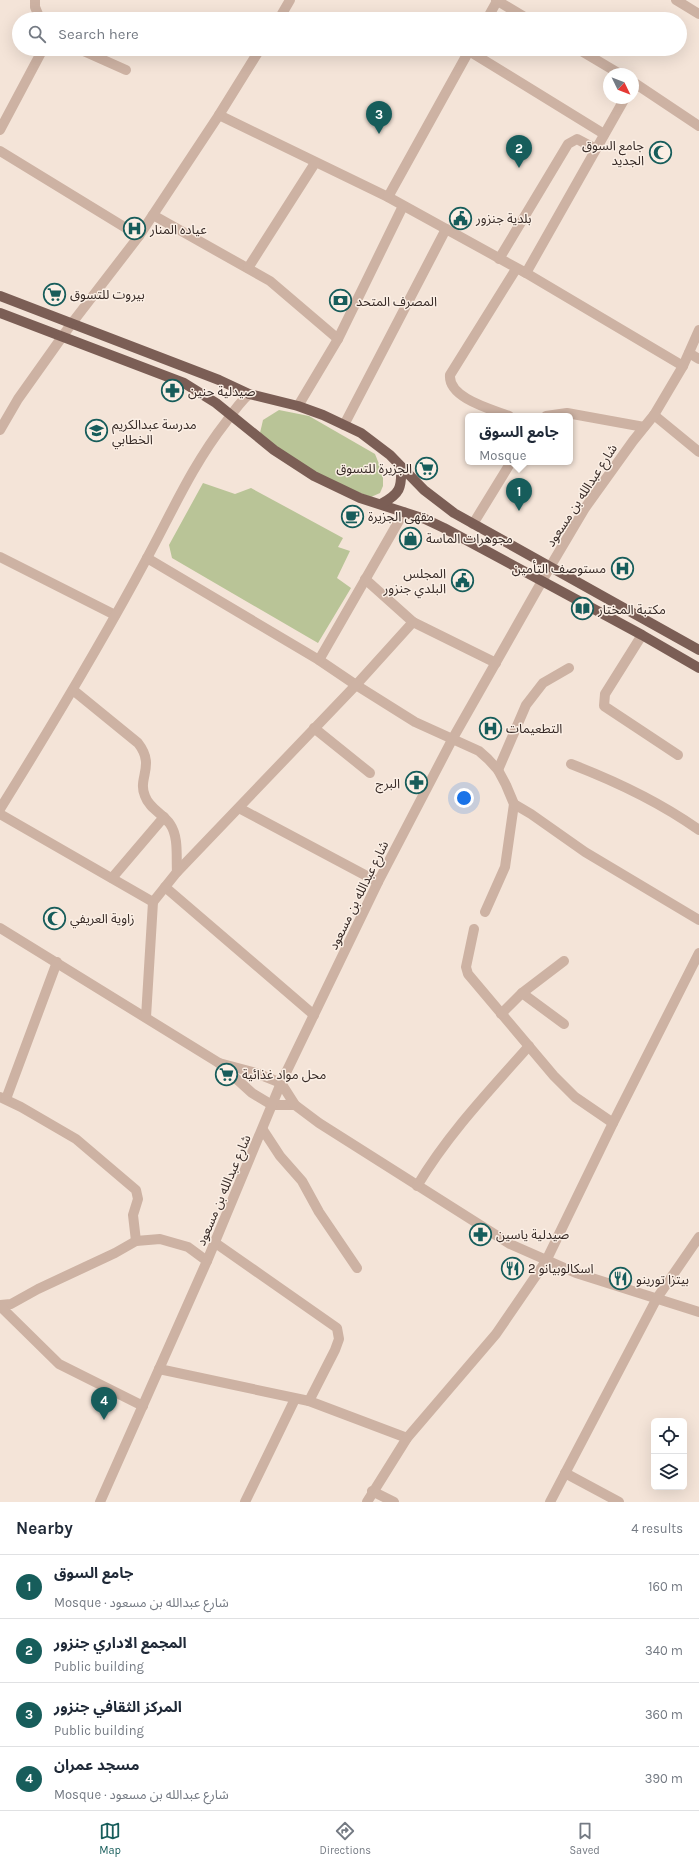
<!DOCTYPE html>
<html lang="en">
<head>
<meta charset="utf-8">
<style>
  body { margin:0; font-family:Karla,"Noto Sans Arabic",sans-serif; background:#f2f2f3; color:#1f2937 }
  .controls { position:absolute; right:12px; bottom:12px; display:grid; overflow:hidden; border-radius:6px; box-shadow:0 4px 16px #0002 }
  .controls button { width:36px; height:36px; display:grid; place-items:center; padding:0; border:0; border-bottom:1px solid #e0e1e3; background:#fff; color:#1f2937; font:20px sans-serif }
  .compass { position:absolute; left:603px; top:68px; width:36px; height:36px; border-radius:50%; background:#fff; box-shadow:0 4px 16px #0002; rotate:133deg }
  .you { position:absolute; left:464px; top:798px; width:14px; height:14px; margin:-10px; border:3px solid #fff; border-radius:50%; background:#1a73e8; box-shadow:0 0 0 6px #1a73e833 }
  .badge { display:grid; place-items:center; width:26px; height:26px; border-radius:50%; background:#175d5b; color:#fff; font-size:13px; font-weight:700 }
  .pin { position:absolute; translate:-50% -33px; filter:drop-shadow(0 1px 2px #0008) }
  .pin::after { content:''; position:absolute; top:21px; width:14px; height:12px; background:inherit; clip-path:polygon(0 0,100% 0,50% 100%) }
  .popup { position:absolute; left:465px; top:413px; width:108px; height:52px; box-sizing:border-box; display:grid; place-content:center; border-radius:6px; background:#fff; filter:drop-shadow(0 1px 3px #0005); font-size:13px; white-space:nowrap; color:#747a83 }
  .popup b { font-size:15px; color:#1f2937 }
  .popup::after { content:''; position:absolute; left:50%; top:100%; margin-left:-8px; border:8px solid transparent; border-top-color:#fff }
  .list { margin:0; padding:0; list-style:none }
  h2 { display:flex; justify-content:space-between; align-items:center; height:52px; margin:0; padding:0 16px; font-size:17px }
  h2 small { font-size:13px; font-weight:400; color:#747a83 }
  .list li { display:grid; grid-template-columns:26px 1fr auto; gap:12px; align-items:center; box-sizing:border-box; height:64px; padding:0 16px; border-top:1px solid #e0e1e3 }
  .list b { display:block; font-size:15px; white-space:nowrap }
  .list p { margin:0; font-size:13px; white-space:nowrap; color:#747a83 }
  .list em { font-size:13px; font-style:normal; color:#747a83 }
  .icon { flex:none; width:22px; height:22px; fill:none; stroke:currentColor; stroke-width:2; stroke-linecap:round; stroke-linejoin:round }
  .map { position:relative; flex:none; width:699px; height:1502px; overflow:hidden }
  .search { position:absolute; background:#fff; box-shadow:0 4px 16px #0002; left:12px; right:12px; top:12px; height:44px; display:flex; align-items:center; gap:10px; box-sizing:border-box; padding:0 14px; border-radius:22px; color:#747a83; font-size:15px }
  .sheet { height:308px; background:#fff }
  nav { display:flex; justify-content:space-around; align-items:center; box-sizing:border-box; height:56px; border-top:1px solid #e0e1e3; background:#fff; font-size:11px; color:#747a83 }
  nav a { display:grid; justify-items:center; gap:2px }
  nav .on { color:#175d5b }
  .map>svg:first-child { display:block }
</style>
</head>
<body>
<div class="map">
<svg width="699" height="1502" viewBox="0 0 699 1502">
  <rect width="100%" height="100%" fill="#f4e4d8"/>
  <!-- green -->
  <g fill="#b9c497">
    <polygon points="279,410 309,416 375,454 383,474 383,486 380,493 371,497 331,482 264,440 260,433 263,420"/>
    <polygon points="203,483 235,494 251,488 343,538 338,547 350,551 337,578 351,588 318,643 172,558 169,545"/>
  </g>
  <g fill="none" stroke-linecap="round" stroke-linejoin="round">
    <!-- minor -->
    <g stroke="#cdb2a3" stroke-width="10">
      <polyline points="35,0 35,7 40,19"/>
      <polyline points="496,0 528,19"/>
      <polyline points="676,0 699,14"/>
      <polyline points="279,19 290,0"/>
      <polyline points="487,19 497,1"/>
      <polyline points="79,49 126,70"/>
      <polyline points="578,49 620,74"/>
      <polyline points="469,51 604,134"/>
      <polyline points="633,82 699,126"/>
      <polyline points="219,115 388,197 526,273 683,366"/>
      <polyline points="0,130 43,49"/>
      <polyline points="0,151 139,236"/>
      <polyline points="388,197 470,49"/>
      <polyline points="153,215 270,281 338,339 403,206"/>
      <polyline points="499,259 568,144 577,139 596,149"/>
      <polyline points="248,268 315,163"/>
      <polyline points="526,273 625,98"/>
      <polyline points="689,353 699,359"/>
      <polyline points="298,406 338,339"/>
      <polyline points="654,415 699,452"/>
      <path d="M509,416C491,409 448,398 450,375L516,269"/>
      <polyline points="546,416 567,413 644,427"/>
      <polyline points="344,425 446,229"/>
      <polyline points="0,430 18,399 72,323 139,236 219,115 260,49"/>
      <polyline points="473,524 511,462"/>
      <polyline points="0,557 115,615"/>
      <polyline points="147,558 319,660 356,685 415,722 479,751 488,759 498,770 506,785 514,804 505,867 485,912"/>
      <polyline points="413,622 496,663"/>
      <polyline points="642,635 605,694 604,706 678,755"/>
      <polyline points="319,660 404,512"/>
      <path d="M73,690L138,743C156,766 137,778 145,796C149,808 163,814 170,824C179,837 176,857 177,872"/>
      <polyline points="314,728 370,773"/>
      <path d="M571,764C615,781 660,802 699,830"/>
      <polyline points="498,770 526,705 543,683 569,668"/>
      <polyline points="514,804 531,814 585,852 699,920"/>
      <polyline points="239,808 378,882"/>
      <path d="M0,809C51,727 101,644 147,558C172,512 193,464 226,422C233,412 240,402 249,394"/>
      <polyline points="0,814 153,902"/>
      <polyline points="112,878 164,817"/>
      <polyline points="165,887 314,1015"/>
      <polyline points="0,928 219,1063 252,1093 272,1105 295,1105"/>
      <polyline points="474,929 466,967 468,974 554,1076 575,1097 613,1123"/>
      <polyline points="522,993 564,1024"/>
      <polyline points="501,1014 522,993 564,961"/>
      <polyline points="146,1017 153,902 177,872 356,685 413,622 365,579"/>
      <polyline points="219,1063 256,1073 281,1083 295,1105 319,1123 510,1244 576,1273 699,1312"/>
      <polyline points="0,1097 21,1107 76,1139 136,1190 138,1199 133,1215 136,1241"/>
      <polyline points="6,1099 57,962"/>
      <polyline points="263,1130 280,1156 302,1181 319,1212 357,1268"/>
      <path d="M417,1186C448,1134 489,1091 529,1046"/>
      <polyline points="214,1242 337,1328 339,1339 335,1350 309,1401"/>
      <polyline points="0,1305 11,1304 38,1289 115,1253 136,1241 160,1239 188,1247 207,1261"/>
      <polyline points="0,1306 59,1364 143,1406"/>
      <polyline points="159,1369 309,1401 407,1438"/>
      <polyline points="565,1473 619,1502"/>
      <polyline points="372,1491 394,1502"/>
      <polyline points="100,1502 207,1261 281,1083 378,882 453,738 550,567 585,508 633,441 654,415 683,366 699,330"/>
      <polyline points="245,1502 295,1399"/>
      <polyline points="367,1502 407,1438 496,1334 546,1261 613,1123 699,953"/>
      <polyline points="550,1502 657,1298 699,1237"/>
    </g>
    <!-- major -->
    <g stroke="#7b5e55" stroke-width="10">
      <polyline points="0,296 219,380 249,394 298,406 323,415 361,433 390,455 424,490 454,513 699,650"/>
      <polyline points="0,313 184,383 216,403 274,450 314,476 360,498 425,519 444,528 642,635 699,668"/>
      <path d="M381,504C400,494 402,488 401,467"/>
    </g>
  </g>
  <!-- icons -->
  <defs>
    <symbol id="mosque-ring" viewBox="-11 -11 22 22"><circle r="9.5" fill="#fbefe5" stroke="#175d5b" stroke-width="1.5"/><path d="M3.5-4.9A6 6 0 1 0 3.5 4.9A5 5 0 1 1 3.5-4.9Z" fill="#175d5b"/></symbol>
    <symbol id="civic-ring" viewBox="-11 -11 22 22"><circle r="9.5" fill="#fbefe5" stroke="#175d5b" stroke-width="1.5"/><path d="M-.6-6.5H3V-4.5H.6V-3L4-1V1h2V6H-6V1h2V-1L-.6-3ZM-1.2 2.5V6h2.4V2.5Z" fill="#175d5b"/></symbol>
    <symbol id="hospital-ring" viewBox="-11 -11 22 22"><circle r="9.5" fill="#fbefe5" stroke="#175d5b" stroke-width="1.5"/><path d="M-5-5h3v3.5h4V-5h3V5h-3V1.5h-4V5h-3Z" fill="#175d5b"/></symbol>
    <symbol id="supermarket-ring" viewBox="-11 -11 22 22"><circle r="9.5" fill="#fbefe5" stroke="#175d5b" stroke-width="1.5"/><path d="M-6-5.5h2.5l.6 2H6L4.5 2H-2.5L-4.4-4H-6ZM-1.5 3.2a1.3 1.3 0 1 0 .1 0ZM3 3.2a1.3 1.3 0 1 0 .1 0Z" fill="#175d5b"/></symbol>
    <symbol id="bank-ring" viewBox="-11 -11 22 22"><circle r="9.5" fill="#fbefe5" stroke="#175d5b" stroke-width="1.5"/><path d="M-6-4H6V4H-6ZM0-2.3a2.3 2.3 0 1 0 0 4.6a2.3 2.3 0 1 0 0-4.6Z" fill="#175d5b"/></symbol>
    <symbol id="pharmacy-ring" viewBox="-11 -11 22 22"><circle r="9.5" fill="#fbefe5" stroke="#175d5b" stroke-width="1.5"/><path d="M-2-6h4v4h4v4h-4v4h-4v-4h-4v-4h4Z" fill="#175d5b"/></symbol>
    <symbol id="school-ring" viewBox="-11 -11 22 22"><circle r="9.5" fill="#fbefe5" stroke="#175d5b" stroke-width="1.5"/><path d="M0-5L7-2L0 1L-7-2ZM-4 1L0 2.5L4 1V4Q0 6-4 4Z" fill="#175d5b"/></symbol>
    <symbol id="cafe-ring" viewBox="-11 -11 22 22"><circle r="9.5" fill="#fbefe5" stroke="#175d5b" stroke-width="1.5"/><path d="M-5.5-4.5H6V0H3Q3 3.5 0 3.5H-2.5Q-5.5 3.5-5.5 0ZM3-3.2v2h1.7v-2ZM-6 4.5H4V6H-6Z" fill="#175d5b"/></symbol>
    <symbol id="shop-ring" viewBox="-11 -11 22 22"><circle r="9.5" fill="#fbefe5" stroke="#175d5b" stroke-width="1.5"/><path d="M-5-2.5h2.3a2.7 3.5 0 0 1 5.4 0H5L5.5 6h-11ZM-1.5-2.5h3a1.5 2.3 0 0 0-3 0Z" fill="#175d5b"/></symbol>
    <symbol id="library-ring" viewBox="-11 -11 22 22"><circle r="9.5" fill="#fbefe5" stroke="#175d5b" stroke-width="1.5"/><path d="M-6-4Q-3-5.5-.7-3.5V5Q-3 3-6 4ZM6-4Q3-5.5 .7-3.5V5Q3 3 6 4Z" fill="#175d5b"/></symbol>
    <symbol id="restaurant-ring" viewBox="-11 -11 22 22"><circle r="9.5" fill="#fbefe5" stroke="#175d5b" stroke-width="1.5"/><path d="M-5-6h1v4h1v-4h1v4h1v-4h1v5L-1.5 .5V6h-2V.5L-5-1ZM5-6V6H3V1.5H1.5Q1.5-4 5-6Z" fill="#175d5b"/></symbol>
  </defs>
  <g fill-rule="evenodd">
    <use href="#mosque-ring" x="648" y="140" width="25" height="25"/>
    <use href="#civic-ring" x="448" y="206" width="25" height="25"/>
    <use href="#hospital-ring" x="122" y="216" width="25" height="25"/>
    <use href="#supermarket-ring" x="42" y="282" width="25" height="25"/>
    <use href="#bank-ring" x="328" y="288" width="25" height="25"/>
    <use href="#pharmacy-ring" x="160" y="378" width="25" height="25"/>
    <use href="#school-ring" x="84" y="418" width="25" height="25"/>
    <use href="#supermarket-ring" x="414" y="456" width="25" height="25"/>
    <use href="#cafe-ring" x="340" y="504" width="25" height="25"/>
    <use href="#shop-ring" x="398" y="526" width="25" height="25"/>
    <use href="#hospital-ring" x="610" y="556" width="25" height="25"/>
    <use href="#civic-ring" x="450" y="568" width="25" height="25"/>
    <use href="#library-ring" x="570" y="596" width="25" height="25"/>
    <use href="#hospital-ring" x="478" y="716" width="25" height="25"/>
    <use href="#pharmacy-ring" x="404" y="770" width="25" height="25"/>
    <use href="#mosque-ring" x="42" y="906" width="25" height="25"/>
    <use href="#supermarket-ring" x="214" y="1062" width="25" height="25"/>
    <use href="#pharmacy-ring" x="468" y="1222" width="25" height="25"/>
    <use href="#restaurant-ring" x="500" y="1256" width="25" height="25"/>
    <use href="#restaurant-ring" x="608" y="1266" width="25" height="25"/>
  </g>
  <g text-anchor="middle" stroke-width="3" stroke-linejoin="round" paint-order="stroke">
    <!-- poi labels -->
    <g font-size="13" fill="#372a26" stroke="#fbefe5" text-anchor="start">
      <text x="644" y="150" text-anchor="end">جامع السوق<tspan x="644" dy="15">الجديد</tspan></text>
      <text x="476" y="223">بلدية جنزور</text>
      <text x="150" y="234">عياده المنار</text>
      <text x="70" y="299">بيروت للتسوق</text>
      <text x="356" y="306">المصرف المتحد</text>
      <text x="188" y="396">صيدلية حنين</text>
      <text x="112" y="429">مدرسة عبدالكريم<tspan x="112" dy="15">الخطابي</tspan></text>
      <text x="412" y="473" text-anchor="end">الجزيرة للتسوق</text>
      <text x="368" y="521">مقهى الجزيرة</text>
      <text x="426" y="543">مجوهرات الماسة</text>
      <text x="606" y="573" text-anchor="end">مستوصف التأمين</text>
      <text x="446" y="578" text-anchor="end">المجلس<tspan x="446" dy="15">البلدي جنزور</tspan></text>
      <text x="598" y="614">مكتبة المختار</text>
      <text x="506" y="733">التطعيمات</text>
      <text x="400" y="788" text-anchor="end">البرج</text>
      <text x="70" y="923">زاوية العريفي</text>
      <text x="242" y="1079">محل مواد غذائية</text>
      <text x="496" y="1239">صيدلية ياسين</text>
      <text x="528" y="1273">اسكالوبيانو 2</text>
      <text x="636" y="1284">بيتزا تورينو</text>
    </g>
    <!-- street labels -->
    <g font-size="13" fill="#372a26" stroke="#fbefe5">
      <text transform="translate(581 495) rotate(-57)" y="5">شارع عبدالله بن مسعود</text>
      <text transform="translate(358 895) rotate(-64)" y="5">شارع عبدالله بن مسعود</text>
      <text transform="translate(223 1190) rotate(-67)" y="5">شارع عبدالله بن مسعود</text>
    </g>
  </g>
</svg>
<div class="controls">
<button><svg class="icon" aria-label="locate" viewBox="0 0 24 24"><circle cx="12" cy="12" r="6"/><path d="M12 2v4M12 18v4M2 12h4M18 12h4"/></svg></button>
<button><svg class="icon" aria-label="layers" viewBox="0 0 24 24"><path d="M12 4l9 5-9 5-9-5zM3 14l9 5 9-5"/></svg></button>
</div>
<svg class="compass" viewBox="-18 -18 36 36"><path d="M0-13l5 13h-10z" fill="#e53935"/><path d="M0 13l5-13h-10z" fill="#747a83"/></svg>
<div class="you"></div>
<div class="pin badge" style="left:519px;top:511px">1</div>
<div class="popup"><b>جامع السوق</b>Mosque</div>
<div class="pin badge" style="left:519px;top:168px">2</div>
<div class="pin badge" style="left:379px;top:134px">3</div>
<div class="pin badge" style="left:104px;top:1420px">4</div>
<div class="search"><svg class="icon" aria-label="search" viewBox="0 0 24 24"><circle cx="10" cy="10" r="6"/><path d="M15 15l6 6"/></svg>Search here</div>
</div>
<section class="sheet">
<h2>Nearby<small>4 results</small></h2>
<ul class="list">
<li><span class="badge">1</span><div><b>جامع السوق</b><p>Mosque · شارع عبدالله بن مسعود</p></div><em>160 m</em></li>
<li><span class="badge">2</span><div><b>المجمع الاداري جنزور</b><p>Public building</p></div><em>340 m</em></li>
<li><span class="badge">3</span><div><b>المركز الثقافي جنزور</b><p>Public building</p></div><em>360 m</em></li>
<li><span class="badge">4</span><div><b>مسجد عمران</b><p>Mosque · شارع عبدالله بن مسعود</p></div><em>390 m</em></li>
</ul>
</section>
<nav>
<a class="on"><svg class="icon" aria-label="map" viewBox="0 0 24 24"><path d="M3 6l6-2 6 2 6-2v14l-6 2-6-2-6 2zM9 4v14M15 6v14"/></svg>Map</a>
<a><svg class="icon" aria-label="directions" viewBox="0 0 24 24"><path d="M12 3l9 9-9 9-9-9zM9 14v-3h6M13 9l2 2-2 2"/></svg>Directions</a>
<a><svg class="icon" aria-label="saved" viewBox="0 0 24 24"><path d="M7 4h10v16l-5-4-5 4z"/></svg>Saved</a>
</nav>
</body>
</html>
